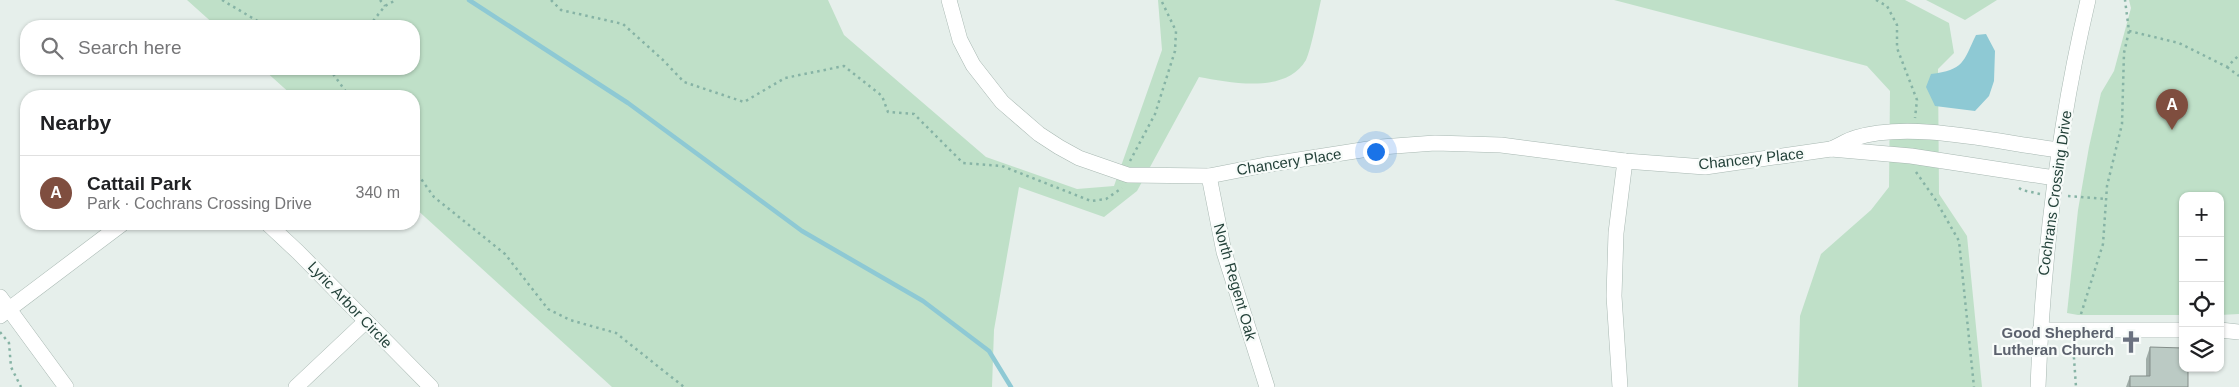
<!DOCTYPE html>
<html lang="en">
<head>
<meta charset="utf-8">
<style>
  body { margin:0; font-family:Arial,sans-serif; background:#f6f6f6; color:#202124 }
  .controls { position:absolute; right:15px; bottom:15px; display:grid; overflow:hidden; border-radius:10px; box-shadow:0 1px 4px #0004 }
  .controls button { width:45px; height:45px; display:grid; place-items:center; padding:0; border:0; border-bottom:1px solid #e0e0e0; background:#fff; color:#202124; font:25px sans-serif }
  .you { position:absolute; left:1375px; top:151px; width:18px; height:18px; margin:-12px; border:4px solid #fff; border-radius:50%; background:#1a73e8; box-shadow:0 0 0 8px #1a73e833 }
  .badge { display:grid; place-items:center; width:32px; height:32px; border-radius:50%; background:#7f4e3f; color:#fff; font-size:16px; font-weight:700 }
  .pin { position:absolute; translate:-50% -41px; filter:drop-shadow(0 1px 2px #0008) }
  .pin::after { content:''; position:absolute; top:26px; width:18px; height:15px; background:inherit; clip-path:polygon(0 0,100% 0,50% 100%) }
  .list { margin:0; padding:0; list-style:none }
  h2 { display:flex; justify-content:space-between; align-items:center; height:65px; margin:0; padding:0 20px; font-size:21px }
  h2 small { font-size:16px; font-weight:400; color:#757577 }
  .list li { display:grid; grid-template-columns:32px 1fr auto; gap:15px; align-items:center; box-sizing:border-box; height:75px; padding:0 20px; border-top:1px solid #e0e0e0 }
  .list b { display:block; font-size:19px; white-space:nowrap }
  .list p { margin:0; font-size:16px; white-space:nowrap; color:#757577 }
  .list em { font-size:16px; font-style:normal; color:#757577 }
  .icon { flex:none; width:28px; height:28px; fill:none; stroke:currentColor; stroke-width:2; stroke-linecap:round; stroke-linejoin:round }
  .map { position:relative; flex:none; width:2239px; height:387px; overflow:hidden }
  .search { position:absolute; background:#fff; box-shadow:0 1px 4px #0004; left:20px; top:20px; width:400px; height:55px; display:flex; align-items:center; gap:12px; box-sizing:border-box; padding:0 18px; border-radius:20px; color:#757577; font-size:19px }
  .panel { position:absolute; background:#fff; box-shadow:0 1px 4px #0004; left:20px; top:90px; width:400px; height:140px; border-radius:20px }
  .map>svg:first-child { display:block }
</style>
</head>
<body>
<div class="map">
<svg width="2239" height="387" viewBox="0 0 2239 387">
  <rect width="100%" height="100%" fill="#e6efeb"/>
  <!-- green -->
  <g fill="#bfe0c8">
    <path d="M187,0H828L844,35L986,157L1077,189L1114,186L1162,50L1158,0H1321C1318,13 1311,50 1306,60C1286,94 1232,83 1199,77L1137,191L1104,217L1019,187L994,330L992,387H612L414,207V96H293L263,69H414V26H216Z"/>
    <polygon points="1614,0 1905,0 1949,23 1954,53 1938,69 1939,194 1967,236 1982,387 1798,387 1800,316 1821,254 1871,210 1889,187 1890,91 1867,66"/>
    <polygon points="1926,0 1997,0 1965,20"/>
    <polygon points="2129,0 2239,0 2239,314 2220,315 2220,196 2183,196 2183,315 2078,315 2067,313 2078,210 2089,147 2101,93 2114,71 2131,8"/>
  </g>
  <!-- water -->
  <path fill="#8ec9d4" d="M1986,34L1995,51L1994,81L1989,96L1975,111L1935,106L1926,87L1931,74C1964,70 1963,62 1976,35Z"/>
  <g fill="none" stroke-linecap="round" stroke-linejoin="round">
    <!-- stream -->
    <polyline stroke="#8ec9d4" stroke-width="4.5" points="469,0 628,103 802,231 923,301 989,351 1011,387"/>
    <defs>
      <g id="minor">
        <polyline points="949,0 960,40 973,65 1002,102 1039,134 1059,147 1079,158 1128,175 1209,176 1265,165 1381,147 1435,143 1501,145 1625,161 1705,167 1831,149 1911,156 2055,178"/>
        <path d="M1831,149C1839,146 1847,140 1855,138C1912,120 2000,143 2059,150"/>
        <polyline points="1209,176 1224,252 1267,387"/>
        <polyline points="268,224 298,252 431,387"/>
        <polyline points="0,297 66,387"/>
        <polyline points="0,316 122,224"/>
        <polyline points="2040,330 2183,330"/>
        <polyline points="2220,330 2239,332"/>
        <polyline points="296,387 365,322"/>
        <polyline points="1620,387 1614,296 1616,233 1625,161"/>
        <path d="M2038,387C2043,257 2058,127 2088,0"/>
      </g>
    </defs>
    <!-- minor casing -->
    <use href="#minor" stroke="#a8b8b2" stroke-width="16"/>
    <!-- path -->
    <g stroke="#86b3a5" stroke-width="2.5" stroke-dasharray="2.5 4" stroke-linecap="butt">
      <polyline points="222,0 266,26"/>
      <polyline points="380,0 385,6"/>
      <polyline points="551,0 561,10 623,24 663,60 684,82 744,102 785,78 844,66 882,96 888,112 914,114 963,163 1002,166 1091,201 1106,199 1122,188"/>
      <polyline points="1876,0 1887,6 1897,25 1897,48 1917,100 1915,118"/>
      <polyline points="369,26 385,6 396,0"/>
      <polyline points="2129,31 2179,43 2227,67 2239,55"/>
      <polyline points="2227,67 2239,76"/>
      <polyline points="333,69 331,71 349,96"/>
      <polyline points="1130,161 1155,114 1175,51 1176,31 1162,2 1163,0"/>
      <polyline points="414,169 434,197 505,254 548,309 570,320 616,333 684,387"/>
      <polyline points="1916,172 1935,199 1959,241 1974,387"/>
      <polyline points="2019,188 2022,190 2040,194"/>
      <polyline points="2068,196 2106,199"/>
      <polyline points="2081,314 2103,244 2107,186 2122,124 2124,53 2129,31 2125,0"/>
      <polyline points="0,332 9,343 11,367 21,387"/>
      <polyline points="2073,344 2076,387"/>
    </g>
    <!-- minor -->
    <use href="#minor" stroke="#fff" stroke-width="15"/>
  </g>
  <!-- wall -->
  <polygon fill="#a1aea9" points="2150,347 2188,387 2126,387 2130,376 2146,376 2146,359"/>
  <!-- building -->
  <polygon fill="#bbcac4" stroke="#838d89" points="2150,347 2183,348 2183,368 2188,368 2188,387 2130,387 2130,376 2150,376"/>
  <!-- icons -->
  <defs>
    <symbol id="church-bare" viewBox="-9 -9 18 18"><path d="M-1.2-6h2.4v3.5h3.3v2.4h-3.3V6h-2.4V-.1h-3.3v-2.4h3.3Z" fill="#6b7280" stroke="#f7fbf9" stroke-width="2.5" paint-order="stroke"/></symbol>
  </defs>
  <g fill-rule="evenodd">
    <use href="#church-bare" x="2115" y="326" width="32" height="32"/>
  </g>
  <g text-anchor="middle" stroke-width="4.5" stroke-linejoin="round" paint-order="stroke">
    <!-- street labels -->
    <g font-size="15" fill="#24423a" stroke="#f7fbf9">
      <text transform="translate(1751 159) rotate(-6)" y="5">Chancery Place</text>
      <text transform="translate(1289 162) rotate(-9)" y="5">Chancery Place</text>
      <text transform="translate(2055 193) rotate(-82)" y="5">Cochrans Crossing Drive</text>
      <text transform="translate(1235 282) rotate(74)" y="5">North Regent Oak</text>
      <text transform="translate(350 305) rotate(46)" y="5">Lyric Arbor Circle</text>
    </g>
    <!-- worship labels -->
    <g font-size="15" font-weight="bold" fill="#5b616d" stroke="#f7fbf9" text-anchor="end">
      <text x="2114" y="338">Good Shepherd<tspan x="2114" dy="17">Lutheran Church</tspan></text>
    </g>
  </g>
</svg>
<div class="controls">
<button>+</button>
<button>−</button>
<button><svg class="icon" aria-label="locate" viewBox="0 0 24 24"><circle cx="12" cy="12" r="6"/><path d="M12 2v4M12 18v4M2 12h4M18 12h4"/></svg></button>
<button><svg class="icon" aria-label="layers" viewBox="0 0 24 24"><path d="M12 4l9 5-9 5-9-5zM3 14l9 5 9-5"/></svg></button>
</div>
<div class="you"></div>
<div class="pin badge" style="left:2172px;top:130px">A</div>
<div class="search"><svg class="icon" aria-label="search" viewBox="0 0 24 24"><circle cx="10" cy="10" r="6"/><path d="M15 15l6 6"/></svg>Search here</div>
<section class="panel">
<h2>Nearby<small></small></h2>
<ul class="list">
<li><span class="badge">A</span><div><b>Cattail Park</b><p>Park · Cochrans Crossing Drive</p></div><em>340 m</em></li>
</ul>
</section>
</div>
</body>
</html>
